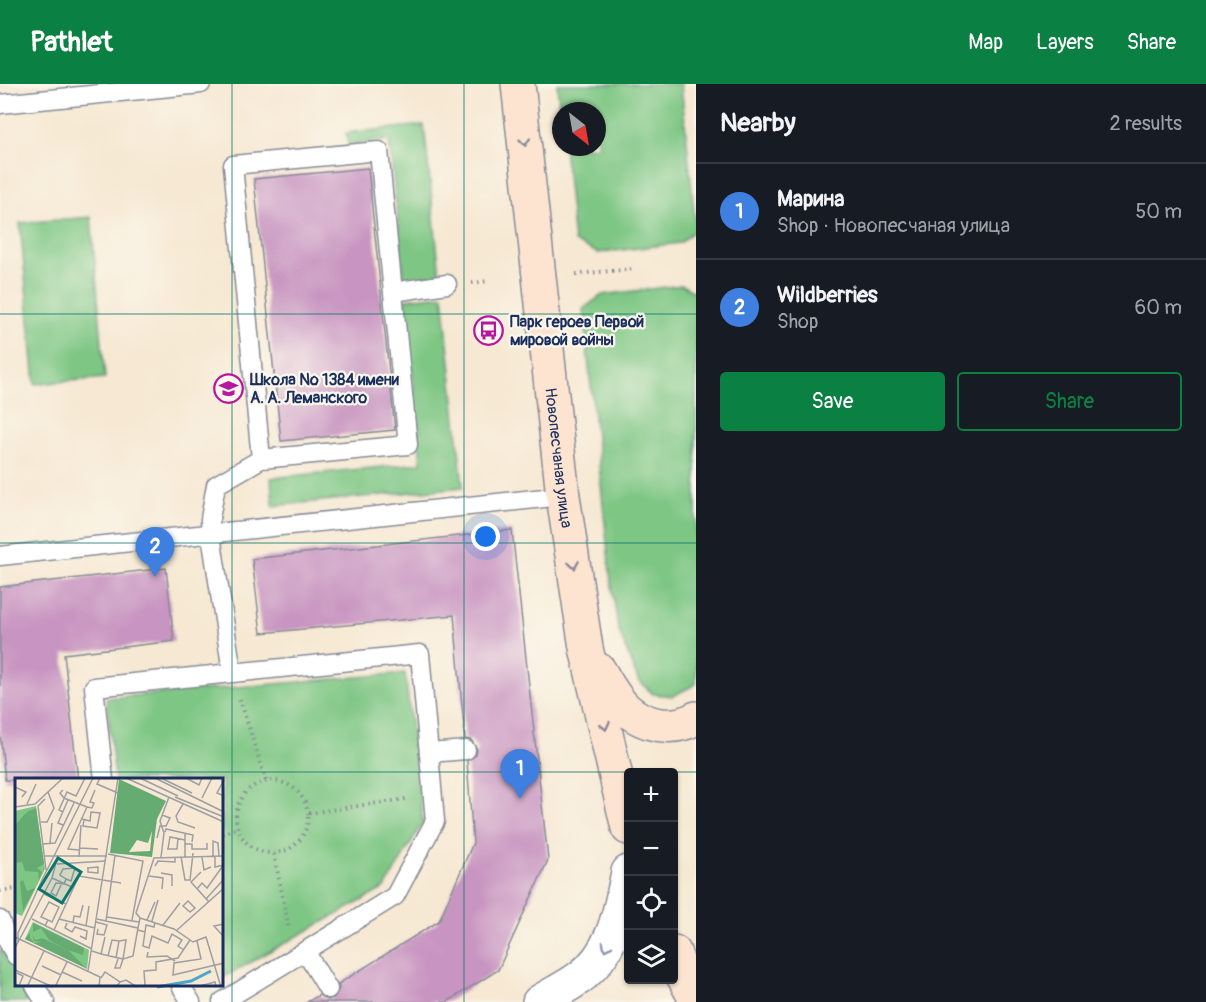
<!DOCTYPE html>
<html lang="en">
<head>
<meta charset="utf-8">
<style>
  body { margin:0; font-family:Pangolin,sans-serif; background:#20242c; color:#f1f3f6 }
  .controls { position:absolute; right:18px; bottom:18px; display:grid; overflow:hidden; border-radius:6px; box-shadow:0 2px 4px #0004 }
  .controls button { width:54px; height:54px; display:grid; place-items:center; padding:0; border:0; border-bottom:2px solid #363941; background:#171b24; color:#f1f3f6; font:30px sans-serif }
  .compass { position:absolute; left:552px; top:18px; width:54px; height:54px; border-radius:50%; background:#171b24; box-shadow:0 2px 4px #0004; rotate:149deg }
  .you { position:absolute; left:486px; top:453px; width:21px; height:21px; margin:-15px; border:4px solid #fff; border-radius:50%; background:#1a73e8; box-shadow:0 0 0 9px #1a73e833 }
  .badge { display:grid; place-items:center; width:39px; height:39px; border-radius:50%; background:#0b8043; color:#fff; font-size:20px; font-weight:700 }
  .pin { position:absolute; translate:-50% -50px; filter:drop-shadow(0 2px 3px #0008) }
  .pin::after { content:''; position:absolute; top:32px; width:21px; height:18px; background:inherit; clip-path:polygon(0 0,100% 0,50% 100%) }
  .list { margin:0; padding:0; list-style:none }
  h2 { display:flex; justify-content:space-between; align-items:center; height:78px; margin:0; padding:0 24px; font-size:26px }
  h2 small { font-size:20px; font-weight:400; color:#9ea1a6 }
  .list li { display:grid; grid-template-columns:39px 1fr auto; gap:18px; align-items:center; box-sizing:border-box; height:96px; padding:0 24px; border-top:2px solid #363941 }
  .list b { display:block; font-size:22px; white-space:nowrap }
  .list p { margin:0; font-size:20px; white-space:nowrap; color:#9ea1a6 }
  .list em { font-size:20px; font-style:normal; color:#9ea1a6 }
  .actions { display:flex; gap:12px; padding:18px 24px }
  .actions a { flex:1; padding:14px 0; border:2px solid #0b8043; border-radius:6px; text-align:center; font-size:21px; color:#0b8043 }
  .actions .main { background:#0b8043; color:#fff }
  .icon { flex:none; width:33px; height:33px; fill:none; stroke:currentColor; stroke-width:2; stroke-linecap:round; stroke-linejoin:round }
  .map { position:relative; flex:none; width:696px; height:918px; overflow:hidden }
  header { display:flex; align-items:center; gap:36px; box-sizing:border-box; height:84px; padding:0 30px; background:#0b8043; color:#fff }
  header strong { font-size:28px }
  nav { display:flex; gap:33px; margin-inline-start:auto; font-size:21px }
  main { display:flex }
  aside { flex:1; background:#171b24 }
  .map>svg:first-child { display:block }
</style>
</head>
<body>
<header>
<strong>Pathlet</strong>
<nav><a>Map</a><a>Layers</a><a>Share</a></nav>
</header>
<main>
<div class="map">
<svg width="696" height="918" viewBox="0 0 696 918">
  <rect width="100%" height="100%" fill="#fbf7ec"/>
  <filter id="ink" filterUnits="userSpaceOnUse"><feTurbulence type="fractalNoise" baseFrequency=".0167" numOctaves="2"/><feDisplacementMap in="SourceGraphic" scale="12" xChannelSelector="R" yChannelSelector="G"/><feConvolveMatrix kernelMatrix="1 2 1 2 8 2 1 2 1" color-interpolation-filters="sRGB"/></filter>
  <filter id="wash" filterUnits="userSpaceOnUse"><feTurbulence type="fractalNoise" baseFrequency=".008" numOctaves="4" result="noise"/><feDisplacementMap in="SourceGraphic" scale="24" xChannelSelector="R" yChannelSelector="G"/><feGaussianBlur stdDeviation="1.35" result="paint"/><feColorMatrix in="noise" values="0 0 0 0 0 0 0 0 0 0 0 0 0 0 0 0 0 1.4 0 .05"/><feComposite in="paint" operator="in"/></filter>
  <g filter="url(#wash)">
    <rect width="100%" height="100%" fill="#f6e8d2"/>
    <!-- green -->
    <g fill="#7dc683" stroke="#4c7a70" stroke-width="1.5">
      <polygon points="557,0 681,0 696,145 680,159 598,169 574,158 564,63 597,63 597,27 561,27 561,38"/>
      <polygon points="424,41 440,191 404,195 389,56 348,61 346,49"/>
      <polygon points="91,133 105,294 35,300 20,139"/>
      <polygon points="682,201 696,209 696,600 673,612 653,610 638,596 618,544 610,489 583,225 602,211"/>
      <polygon points="443,211 463,403 273,422 271,394 421,379 405,215"/>
      <polygon points="405,589 423,738 385,804 222,894 222,696 115,696 106,614"/>
      <polygon points="2,866 16,890 16,902 23,902 33,918 0,918 0,867"/>
    </g>
    <g id="blocks">
      <!-- building -->
      <g fill="#c894c1">
        <polygon points="368,84 395,346 281,357 254,95"/>
        <polygon points="512,446 548,776 498,886 447,918 307,918 319,911 328,916 334,914 339,905 338,900 439,837 473,759 467,677 476,671 477,665 471,656 465,655 454,531 261,549 252,475"/>
        <polygon points="166,484 174,557 64,570 78,696 5,696 0,649 0,503"/>
      </g>
    </g>
  </g>
  <g filter="url(#ink)">
    <use href="#blocks" fill-opacity="0" stroke="#888c98" stroke-width="1.5"/>
    <g fill="none" stroke-linecap="round" stroke-linejoin="round">
      <defs>
        <g id="service">
          <polyline points="0,20 201,0"/>
          <polyline points="393,208 447,200"/>
          <polyline points="0,472 563,412"/>
          <polyline points="232,588 211,451 210,435 216,401 261,375 408,361 379,67 233,81 261,375"/>
          <polyline points="429,669 466,666"/>
          <polyline points="104,696 94,603 420,570 435,737 395,812 222,918"/>
          <polyline points="0,836 7,856 16,872"/>
          <polyline points="305,867 328,905"/>
          <polyline points="35,902 45,918"/>
          <polyline points="181,902 191,918"/>
        </g>
        <path id="minor" d="M539,918C552,910 567,903 579,894C614,869 620,827 628,788"/>
        <g id="secondary">
          <path id="s1" d="M518,0L563,412L586,564L628,744"/>
          <path d="M599,586C607,600 615,615 626,625C645,642 674,647 696,634"/>
          <polyline points="674,868 682,890 696,916"/>
        </g>
      </defs>
      <!-- service casing -->
      <use href="#service" stroke="#888c98" stroke-width="21"/>
      <!-- minor casing -->
      <use href="#minor" stroke="#888c98" stroke-width="36"/>
      <!-- secondary casing -->
      <use href="#secondary" stroke="#888c98" stroke-width="36"/>
      <!-- path -->
      <g stroke="#888c98" stroke-width="4" stroke-dasharray="1.5 4.5" stroke-linecap="butt">
        <polyline points="576,190 635,185"/>
        <polyline points="472,199 489,197"/>
        <polyline points="240,615 266,697"/>
        <circle cx="272" cy="733" r="36"/>
        <polyline points="309,729 406,715"/>
        <polyline points="222,750 237,744"/>
        <polyline points="274,770 289,845"/>
        <polyline points="0,807 16,805"/>
      </g>
      <!-- service -->
      <use href="#service" stroke="#fff" stroke-width="18"/>
      <!-- minor -->
      <use href="#minor" stroke="#fff" stroke-width="33"/>
      <!-- secondary -->
      <use href="#secondary" stroke="#fde4d1" stroke-width="33"/>
    </g>
    <!-- one-way arrows -->
    <defs><path id="oneway-chevron" d="M-2-3.5L2.5 0L-2 3.5" fill="none" stroke-width="1.6" stroke-linecap="round" stroke-linejoin="round" transform="scale(1.5)"/></defs>
    <g stroke="#8c8a98">
      <use href="#oneway-chevron" transform="translate(525 58) rotate(84)"/>
      <use href="#oneway-chevron" transform="translate(574 481) rotate(81)"/>
      <use href="#oneway-chevron" transform="translate(605 642) rotate(77)"/>
    </g>
    <use stroke="#8d97ae" href="#oneway-chevron" transform="translate(606 863) rotate(118)"/>
  </g>
  <!-- grid -->
  <path fill="none" stroke="#0f766e" stroke-width="1.5" stroke-opacity="0.55" d="M232,0V918M464,0V918M0,230H696M0,459H696M0,688H628M628,688H674M674,688H696"/>
  <!-- icons -->
  <defs>
    <symbol id="bus-ring" viewBox="-11 -11 22 22"><circle r="9.5" fill="#fbf7ec" stroke="#b5179e" stroke-width="1.5"/><path d="M-5-6H5V4H4V6H2V4H-2V6H-4V4H-5ZM-3.5-4V0h7V-4ZM-3.5 1.2v1.5H-2V1.2ZM2 1.2v1.5H3.5V1.2Z" fill="#b5179e"/></symbol>
    <symbol id="school-ring" viewBox="-11 -11 22 22"><circle r="9.5" fill="#fbf7ec" stroke="#b5179e" stroke-width="1.5"/><path d="M0-5L7-2L0 1L-7-2ZM-4 1L0 2.5L4 1V4Q0 6-4 4Z" fill="#b5179e"/></symbol>
  </defs>
  <g fill-rule="evenodd">
    <use href="#bus-ring" x="472" y="230" width="33" height="33"/>
    <use href="#school-ring" x="212" y="288" width="33" height="33"/>
  </g>
  <g text-anchor="middle" stroke-width="4.5" stroke-linejoin="round" paint-order="stroke">
    <!-- poi labels -->
    <g font-size="16" font-weight="bold" fill="#1b2f5e" stroke="#fbf7ec" text-anchor="start">
      <text x="510" y="243">Парк героев Первой<tspan x="510" dy="18">мировой войны</tspan></text>
      <text x="250" y="301">Школа № 1384 имени<tspan x="250" dy="18">А. А. Леманского</tspan></text>
    </g>
    <!-- street labels -->
    <g font-size="16" fill="#1b2f5e" stroke="#fbf7ec">
      <text dy="6" stroke="none"><textPath href="#s1" startOffset="376">Новопесчаная улица</textPath></text>
    </g>
  </g>
  <!-- overview -->
  <g transform="translate(15 694)">
    <rect width="208" height="208" fill="#f6e8d2"/>
    <path d="M21,28L30,91L7,138L0,135V33ZM18,144L74,172L72,191L10,161Z" fill="#7dc683"/>
    <path d="M104,1L151,23L142,41L137,79L95,75ZM137,53L135,73L114,74L122,62L133,65ZM21,30L29,86L22,90L27,94L24,102L23,94L10,93L7,84L0,85V47L12,34ZM8,102L12,113L20,110L8,133L5,104ZM18,145L69,170L68,177L53,172L71,190L10,161L15,155V160L19,165L27,164L19,163L17,156L20,162L27,160L51,171L34,162L26,150L18,154Z" fill="#66ab71" fill-rule="evenodd"/>
    <path fill="none" stroke="#4aa7c9" stroke-width="3" d="M142,209L176,203L196,193"/>
    <path fill="none" stroke="#9e9ea4" stroke-width="1.5" d="M85,0L82,6L103,15M111,0L209,44M125,0L163,18M140,0L209,34M171,0L184,7L187,0M148,1L177,15M209,2L202,15L209,18M0,9L11,14L7,19M48,12L45,15L49,20L72,29L53,71L64,72M160,19L209,39M187,20L197,0M30,21L23,28L31,92M12,26L21,6M168,26L161,38L163,44L180,50M0,29L20,26L48,0M72,29L77,30L79,25L75,24L80,12M48,34L44,32L52,14L61,18L70,0M67,41L75,43L76,34L85,35L82,50L68,48L69,42M26,44H32L39,30L33,14M48,47L43,45L53,22M150,54L151,51L178,57L177,64M170,55V79M142,60L145,48H151L155,40L147,37M35,65L37,45M28,66L40,65L59,25M170,66H177V71H192V65M64,70L83,71M152,71H162L163,60M153,71L155,59L170,62M93,76L128,83L117,142M30,78H92M64,79L66,47M146,79L149,55L145,43L154,19M166,79L170,102H175L178,75M187,79L189,92L196,89M198,79V63L203,65L204,79M200,79V89L209,87M42,86L91,83M140,88L143,83L160,84V79M72,90L83,89V95L73,94V90M186,94L176,104L194,124M146,95L157,97V108M134,98L148,100L147,111M37,100L59,110M46,107L41,118L36,115L41,105L49,106L51,101L45,97L48,91L60,90L56,103L51,101M182,111L187,105L192,110L207,89M29,116L51,126M191,121L209,101M173,123L180,130L175,134L168,128ZM92,139L124,144M125,140L121,135L139,80L209,78M17,141L77,171M44,141L80,150M82,141L123,150L125,140L159,151L178,164L191,159L206,209M132,142L140,124M91,143L100,77M137,143L143,122M81,144L92,147L89,157L82,156L83,151M52,145L50,150L57,154L60,149L72,153L71,161L65,158M58,145L59,138L65,139L68,127M209,146L199,148L209,159M148,147L165,125M30,148L33,142L37,144L44,129L34,124L26,139L33,142M71,148L74,128M39,152L64,98L106,105M123,152L130,154L128,168L134,170L137,158L153,165L157,156L167,162L163,168L169,172M162,152L209,110M130,154L131,147L139,149L140,144M0,159L85,199L84,209M182,163L186,181L159,185L158,197L209,185M3,164V155L27,102L78,0M0,170L37,100L43,77M77,173L86,176L90,159M133,174L132,179L152,178L160,183M86,176L108,181L111,162L104,163M93,178L97,162L104,163L101,180M103,181L100,190H105L108,181L118,178L123,150M27,188L46,197M0,192L38,209M73,193L103,0M47,194L67,203M86,200L90,194L105,204L101,209M105,204L111,202L122,209M0,206L4,208L8,198L2,195M130,207L129,193L141,192V184L163,180L175,162M12,209L29,173M40,209L52,184M181,209L200,204L201,209"/>
    <path fill="#0f766e" fill-opacity="0.15" stroke="#0f766e" stroke-width="3" d="M43,80L66,94L47,125L24,111Z"/>
    <rect width="208" height="208" fill="none" stroke="#1b2f5e" stroke-width="3"/>
  </g>
</svg>
<div class="controls">
<button>+</button>
<button>−</button>
<button><svg class="icon" aria-label="locate" viewBox="0 0 24 24"><circle cx="12" cy="12" r="6"/><path d="M12 2v4M12 18v4M2 12h4M18 12h4"/></svg></button>
<button><svg class="icon" aria-label="layers" viewBox="0 0 24 24"><path d="M12 4l9 5-9 5-9-5zM3 14l9 5 9-5"/></svg></button>
</div>
<svg class="compass" viewBox="-18 -18 36 36"><path d="M0-13l5 13h-10z" fill="#e53935"/><path d="M0 13l5-13h-10z" fill="#9ea1a6"/></svg>
<div class="you"></div>
<div class="pin badge" style="left:520px;top:715px;background:#3f7fe0">1</div>
<div class="pin badge" style="left:155px;top:493px;background:#3f7fe0">2</div>
</div>
<aside>
<h2>Nearby<small>2 results</small></h2>
<ul class="list">
<li><span class="badge" style="background:#3f7fe0">1</span><div><b>Марина</b><p>Shop · Новопесчаная улица</p></div><em>50 m</em></li>
<li><span class="badge" style="background:#3f7fe0">2</span><div><b>Wildberries</b><p>Shop</p></div><em>60 m</em></li>
</ul>
<div class="actions"><a class="main">Save</a><a>Share</a></div>
</aside>
</main>
</body>
</html>
